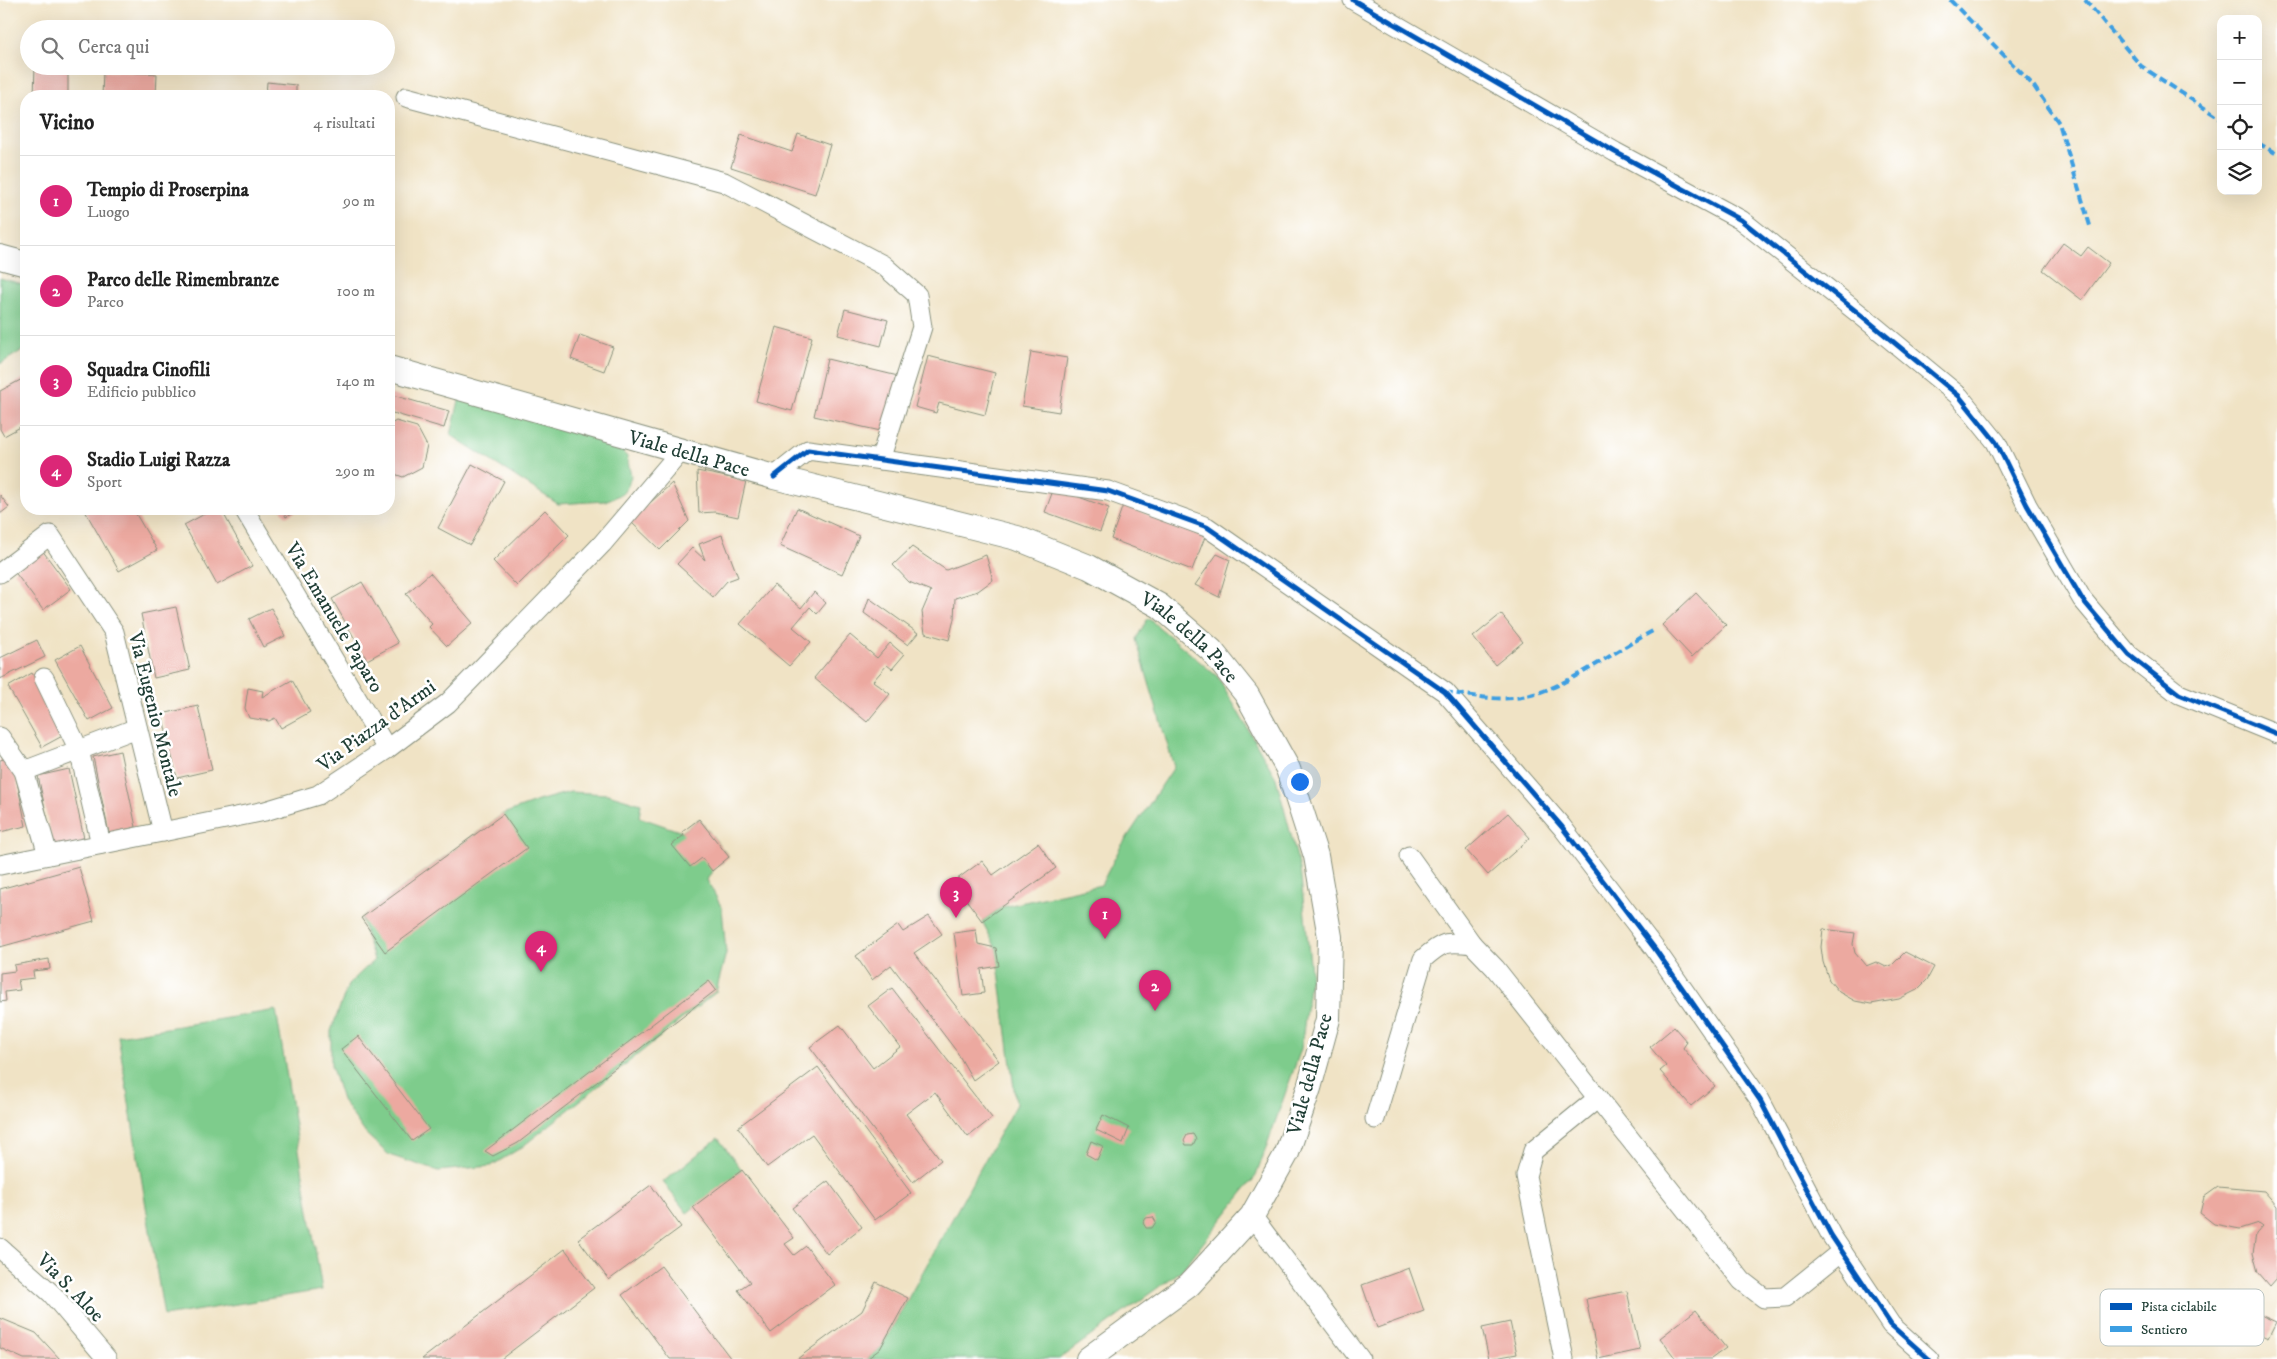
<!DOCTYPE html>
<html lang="it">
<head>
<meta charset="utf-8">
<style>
  body { margin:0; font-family:"IM FELL DW Pica",serif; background:#f2f2f2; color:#222 }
  .controls { position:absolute; right:15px; top:15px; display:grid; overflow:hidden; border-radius:10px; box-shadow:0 5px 20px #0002 }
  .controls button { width:45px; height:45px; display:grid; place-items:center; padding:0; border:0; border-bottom:1px solid #e0e0e0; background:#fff; color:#222; font:25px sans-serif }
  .you { position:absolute; left:1299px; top:781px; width:18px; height:18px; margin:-12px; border:4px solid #fff; border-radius:50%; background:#1a73e8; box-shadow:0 0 0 8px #1a73e833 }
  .badge { display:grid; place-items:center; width:32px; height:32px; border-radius:50%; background:#db2777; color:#fff; font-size:16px; font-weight:700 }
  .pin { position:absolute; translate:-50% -41px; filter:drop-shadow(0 1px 2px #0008) }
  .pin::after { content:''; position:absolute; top:26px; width:18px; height:15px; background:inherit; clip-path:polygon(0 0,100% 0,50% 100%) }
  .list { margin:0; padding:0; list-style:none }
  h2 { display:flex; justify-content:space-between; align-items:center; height:65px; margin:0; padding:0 20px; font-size:21px }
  h2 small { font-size:16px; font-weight:400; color:#767676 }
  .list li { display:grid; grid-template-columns:32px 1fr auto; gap:15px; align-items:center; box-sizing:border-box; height:90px; padding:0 20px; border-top:1px solid #e0e0e0 }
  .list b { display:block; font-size:19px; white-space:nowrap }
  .list p { margin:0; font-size:16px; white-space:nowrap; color:#767676 }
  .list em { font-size:16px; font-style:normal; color:#767676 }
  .icon { flex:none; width:28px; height:28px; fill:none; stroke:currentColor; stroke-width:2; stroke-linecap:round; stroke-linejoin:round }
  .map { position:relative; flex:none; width:2277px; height:1359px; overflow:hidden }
  .search { position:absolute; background:#fff; box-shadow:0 5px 20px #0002; left:20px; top:20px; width:375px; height:55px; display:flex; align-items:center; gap:12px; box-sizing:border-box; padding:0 18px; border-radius:28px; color:#767676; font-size:19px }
  .panel { position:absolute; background:#fff; box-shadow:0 5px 20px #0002; left:20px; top:90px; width:375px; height:425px; border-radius:20px }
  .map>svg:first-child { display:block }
</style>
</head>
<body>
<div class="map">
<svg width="2277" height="1359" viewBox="0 0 2277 1359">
  <rect width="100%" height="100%" fill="#fff"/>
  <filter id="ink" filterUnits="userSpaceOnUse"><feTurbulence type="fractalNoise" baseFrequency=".02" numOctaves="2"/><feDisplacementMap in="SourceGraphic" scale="10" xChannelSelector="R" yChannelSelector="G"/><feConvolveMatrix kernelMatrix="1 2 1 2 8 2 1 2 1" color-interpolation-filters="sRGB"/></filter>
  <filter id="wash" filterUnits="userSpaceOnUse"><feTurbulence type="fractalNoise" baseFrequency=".0096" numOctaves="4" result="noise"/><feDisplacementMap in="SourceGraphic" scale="20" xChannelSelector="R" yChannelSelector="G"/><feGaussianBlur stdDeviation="1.12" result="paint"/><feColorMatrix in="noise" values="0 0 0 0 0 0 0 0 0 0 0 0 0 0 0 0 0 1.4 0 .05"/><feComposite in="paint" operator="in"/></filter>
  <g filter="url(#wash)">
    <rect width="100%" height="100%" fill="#f0e3c5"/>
    <!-- green -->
    <g fill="#7ecc8c" stroke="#4e8460">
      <polygon points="0,278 26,285 26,348 0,364"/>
      <polygon points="460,396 614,439 627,457 631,476 628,486 622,494 605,501 558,504 451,435"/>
      <polygon points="1148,618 1218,677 1276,778 1300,869 1311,972 1301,1049 1256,1176 1181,1271 1059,1359 867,1359 880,1349 1016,1104 996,948 982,921 1002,907 1101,885 1120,848 1174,767 1136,639"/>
      <polygon points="570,792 608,794 641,804 639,817 682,832 699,819 729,857 712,871 707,880 722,908 726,953 716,992 522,1147 491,1166 438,1171 389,1155 366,1134 342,1100 331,1065 331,1031 348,985 374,960 361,918 503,814 538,801"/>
      <polygon points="276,1010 322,1290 164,1316 118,1036"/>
      <polygon points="718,1138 742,1170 687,1213 663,1182"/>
    </g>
    <g id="blocks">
      <!-- building -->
      <g fill="#eca9a0">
        <polygon points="35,66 68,66 68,96 34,96"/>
        <polygon points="103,71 157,74 156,96 102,96"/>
        <polygon points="267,82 296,85 296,96 266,96"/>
        <polygon points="798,134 830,145 815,194 731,167 741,135 792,152"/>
        <polygon points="2063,243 2081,256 2088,247 2109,263 2082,300 2043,270"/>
        <polygon points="845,309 888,320 881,346 838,335"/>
        <polygon points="776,327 812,337 792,411 756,401"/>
        <polygon points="580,335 613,347 604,371 571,359"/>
        <polygon points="1031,352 1067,358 1059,412 1022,406"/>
        <polygon points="928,356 995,373 985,415 939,403 936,413 915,407"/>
        <polygon points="827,359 898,376 885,432 814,416"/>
        <polygon points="26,377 26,424 4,436 0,429 0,391"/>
        <polygon points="389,394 449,411 444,428 389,412"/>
        <polygon points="396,421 417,427 427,446 422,467 403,477 389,472 389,425"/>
        <polygon points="472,464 504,481 470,545 438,528"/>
        <polygon points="697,471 746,481 738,517 715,512 699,513"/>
        <polygon points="672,483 689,521 660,550 630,521"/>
        <polygon points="1054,488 1109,508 1100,532 1045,512"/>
        <polygon points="0,495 9,507 0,514"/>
        <polygon points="1123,505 1205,537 1192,570 1111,539"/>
        <polygon points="797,508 859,536 842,574 780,546"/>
        <polygon points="84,509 133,509 157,550 119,571"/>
        <polygon points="214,509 221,509 252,566 217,585 184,525"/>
        <polygon points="281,509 300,509 286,517"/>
        <polygon points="545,510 569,535 517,586 493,561"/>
        <polygon points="722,535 738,577 727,581 713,597 677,564 692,548 705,560 699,544"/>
        <polygon points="912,547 946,570 986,555 993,580 978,591 955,598 954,619 949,640 925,633 922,612 931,591 909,582 893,565"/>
        <polygon points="42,550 71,589 43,610 14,571"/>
        <polygon points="1217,554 1230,560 1219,597 1195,585"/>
        <polygon points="430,573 473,623 447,646 429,627 432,624 406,594"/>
        <polygon points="362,582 398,643 367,660 332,599"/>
        <polygon points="774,585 801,608 814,592 826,603 817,614 810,607 793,627 811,642 789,666 740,624"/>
        <polygon points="1696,593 1726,625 1692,657 1662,625"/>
        <polygon points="869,598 918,633 908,645 864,613"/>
        <polygon points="176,607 190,670 154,678 141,614"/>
        <polygon points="271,608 285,636 263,647 249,619"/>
        <polygon points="1501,614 1523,642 1495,665 1473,637"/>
        <polygon points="850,635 877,658 890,643 904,655 892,669 887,665 873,681 890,694 867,722 814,678"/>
        <polygon points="37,640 45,657 0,679 0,658"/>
        <polygon points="80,646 113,708 89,721 55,660"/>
        <polygon points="32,673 66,734 42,747 8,687"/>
        <polygon points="292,680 310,712 281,728 275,718 269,721 249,718 245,708 248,688 263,691 262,697"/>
        <polygon points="198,706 212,770 177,778 162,714"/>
        <polygon points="120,751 136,827 109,833 93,757"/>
        <polygon points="12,757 26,826 0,832 0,760"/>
        <polygon points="69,769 85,843 54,849 38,776"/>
        <polygon points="1508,813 1530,838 1488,875 1466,850"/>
        <polygon points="503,814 527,848 385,952 361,918"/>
        <polygon points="699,819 729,857 712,871 702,858 690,867 672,845 684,835 682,832"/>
        <polygon points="1038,843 1056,868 982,921 953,882 982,861 993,875"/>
        <polygon points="79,867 94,921 0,947 0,889"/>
        <polygon points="929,916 942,934 914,953 999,1061 973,1080 957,1052 891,965 872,980 856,956 898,925 903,932"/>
        <polygon points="1823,929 1855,933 1853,944 1855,953 1866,966 1876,962 1886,967 1892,965 1905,952 1934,967 1927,980 1917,990 1899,999 1871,1004 1855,1001 1839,992 1829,980 1823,962 1821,947"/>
        <polygon points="976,930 978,944 996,948 999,966 981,969 984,993 963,996 954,933"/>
        <polygon points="49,959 50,969 33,971 34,978 18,980 20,990 5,992 6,1001 0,1002 0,973 15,971 14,965"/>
        <polygon points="709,981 716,990 518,1143 493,1156 485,1151"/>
        <polygon points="892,988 992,1118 968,1137 935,1092 906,1114 941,1160 913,1182 810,1047 840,1025 873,1068 900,1047 868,1006"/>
        <polygon points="1674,1027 1687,1042 1683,1048 1715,1086 1691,1106 1660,1071 1666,1066 1650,1047"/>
        <polygon points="358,1036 429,1129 412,1141 341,1049"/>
        <polygon points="818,1067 911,1193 875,1220 812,1134 767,1167 738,1127"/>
        <polygon points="1103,1115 1129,1128 1123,1143 1096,1130"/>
        <polygon points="1193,1134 1196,1139 1193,1145 1186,1145 1184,1141 1187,1135"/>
        <polygon points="1091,1141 1103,1146 1097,1160 1086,1154"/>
        <polygon points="742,1170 794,1238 785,1244 794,1255 806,1246 835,1285 771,1333 738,1290 750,1282 693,1207"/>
        <polygon points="828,1181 862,1227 827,1254 792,1208"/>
        <polygon points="651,1185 681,1227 609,1280 578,1239"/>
        <polygon points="2218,1187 2264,1191 2277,1206 2277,1278 2270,1286 2258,1272 2253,1253 2256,1234 2263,1226 2259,1223 2240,1229 2214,1224 2200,1213 2204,1197"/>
        <polygon points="1153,1217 1156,1222 1152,1228 1146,1228 1143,1223 1146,1218"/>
        <polygon points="565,1249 594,1288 501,1359 422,1359"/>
        <polygon points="661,1266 731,1359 670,1359 622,1295"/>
        <polygon points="1409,1268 1424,1311 1377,1328 1362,1285"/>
        <polygon points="876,1282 908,1298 880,1349 867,1359 797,1359 862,1311"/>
        <polygon points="1627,1291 1640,1350 1598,1359 1586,1299"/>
        <polygon points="1696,1310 1726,1348 1711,1359 1676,1359 1660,1338"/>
        <polygon points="2256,1313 2276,1322 2268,1338 2248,1329"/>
        <polygon points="0,1318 36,1333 60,1359 24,1359 0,1348"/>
        <polygon points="1510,1322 1517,1354 1489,1359 1482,1328"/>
      </g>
    </g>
  </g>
  <g filter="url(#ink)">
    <use href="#blocks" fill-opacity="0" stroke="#88907c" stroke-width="1"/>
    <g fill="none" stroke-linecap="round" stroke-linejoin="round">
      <defs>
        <g id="minor">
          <polyline points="1353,0 1615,152 1741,220 1862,316 1959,396 1996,442 2027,505 2082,599 2129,655 2179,694 2277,734"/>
          <polyline points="406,97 724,182 883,265 917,295 922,327 880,460"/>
          <polyline points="774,477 808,450 1108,491 1207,527 1445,692 1562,827 1655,949 1760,1100 1831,1235 1891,1325 1929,1359"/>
          <polyline points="244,509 387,749"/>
          <polyline points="0,573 50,535 114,632 163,832"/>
          <polyline points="44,678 79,750 101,844"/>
          <polyline points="0,737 24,771 48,855"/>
          <polyline points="24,771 137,728"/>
          <polyline points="1409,856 1472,944"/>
          <polyline points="0,865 265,811 318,795 387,749 448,703 602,544 681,451"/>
          <path d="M1375,1119L1423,959C1442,942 1446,941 1472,944L1495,968L1742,1281L1764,1298L1785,1297L1842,1251"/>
          <polyline points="1252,1216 1360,1359"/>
          <polyline points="0,1248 52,1294 107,1359"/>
          <polyline points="1564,1359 1526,1176 1533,1151 1598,1098"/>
        </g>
        <g id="major">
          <polyline points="0,257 26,264"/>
          <path id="s1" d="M389,368L774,477L1017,538L1089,567L1160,606L1211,650L1247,695L1288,769L1316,856L1330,937L1328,1019L1309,1088L1287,1153L1252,1216L1189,1285L1088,1359"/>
        </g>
      </defs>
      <!-- minor casing -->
      <use href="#minor" stroke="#88907c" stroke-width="21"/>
      <!-- major casing -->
      <use href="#major" stroke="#88907c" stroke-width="26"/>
      <!-- minor -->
      <use href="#minor" stroke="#fff" stroke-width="19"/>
      <!-- major -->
      <use href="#major" stroke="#fff" stroke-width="24"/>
      <!-- quiet -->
      <g stroke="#3c9ee2" stroke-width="4" stroke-dasharray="8 4" stroke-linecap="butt">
        <polyline points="1950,0 2033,85 2059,123 2091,229"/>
        <polyline points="2085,0 2141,66 2221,119"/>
        <polyline points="2258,143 2277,154"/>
        <path d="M1445,692C1467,695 1491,700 1514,698C1560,694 1613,651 1655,630"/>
      </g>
      <defs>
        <g id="cycleway">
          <polyline points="1353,0 1615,152 1741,220 1862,316 1959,396 1996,442 2027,505 2082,599 2129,655 2179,694 2277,734"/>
          <polyline points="774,477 808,450 1108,491 1207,527 1445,692 1562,827 1655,949 1760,1100 1831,1235 1891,1325 1929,1359"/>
        </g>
      </defs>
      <!-- cycleway casing -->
      <use href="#cycleway" stroke="#fff" stroke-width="8"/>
      <!-- cycleway -->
      <use href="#cycleway" stroke="#0057b8" stroke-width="5"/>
    </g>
  </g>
  <g text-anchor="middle" stroke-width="5" stroke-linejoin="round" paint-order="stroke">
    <!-- street labels -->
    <g font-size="20" fill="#1f3d34" stroke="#fff">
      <text dy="7" stroke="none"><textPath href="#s1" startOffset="312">Viale della Pace</textPath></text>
      <text transform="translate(335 617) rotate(59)" y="7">Via Emanuele Paparo</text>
      <text dy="7" stroke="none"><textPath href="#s1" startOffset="852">Viale della Pace</textPath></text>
      <text transform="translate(156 714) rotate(76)" y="7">Via Eugenio Montale</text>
      <text transform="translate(376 725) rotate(-36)" y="7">Via Piazza d'Armi</text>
      <text transform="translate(1309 1074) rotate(-75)" y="7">Viale della Pace</text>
      <text transform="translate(71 1287) rotate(46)" y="7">Via S. Aloe</text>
    </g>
  </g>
  <!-- legend -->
  <rect x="2100" y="1289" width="164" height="57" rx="8" fill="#fff" stroke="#bcc5c2" stroke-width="1"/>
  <rect x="2110" y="1303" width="22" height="7" fill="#0057b8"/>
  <rect x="2110" y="1326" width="22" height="6" fill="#3c9ee2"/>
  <g font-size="14" fill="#1f3d34">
    <text x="2141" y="1311">Pista ciclabile</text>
    <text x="2141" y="1334">Sentiero</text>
  </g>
</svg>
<div class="controls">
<button>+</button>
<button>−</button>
<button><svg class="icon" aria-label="locate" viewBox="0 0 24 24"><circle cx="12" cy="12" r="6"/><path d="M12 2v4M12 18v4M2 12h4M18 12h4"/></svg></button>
<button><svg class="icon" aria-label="layers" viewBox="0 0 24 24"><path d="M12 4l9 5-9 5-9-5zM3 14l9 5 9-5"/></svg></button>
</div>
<div class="you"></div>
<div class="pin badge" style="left:1105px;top:939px">1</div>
<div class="pin badge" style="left:1155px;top:1011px">2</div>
<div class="pin badge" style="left:956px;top:918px">3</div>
<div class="pin badge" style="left:541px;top:972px">4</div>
<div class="search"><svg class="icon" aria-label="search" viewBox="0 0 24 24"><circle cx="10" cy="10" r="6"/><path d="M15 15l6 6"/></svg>Cerca qui</div>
<section class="panel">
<h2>Vicino<small>4 risultati</small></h2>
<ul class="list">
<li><span class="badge">1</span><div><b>Tempio di Proserpina</b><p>Luogo</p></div><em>90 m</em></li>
<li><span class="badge">2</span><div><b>Parco delle Rimembranze</b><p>Parco</p></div><em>100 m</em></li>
<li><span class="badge">3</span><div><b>Squadra Cinofili</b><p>Edificio pubblico</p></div><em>140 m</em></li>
<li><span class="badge">4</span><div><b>Stadio Luigi Razza</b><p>Sport</p></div><em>290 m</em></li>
</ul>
</section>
</div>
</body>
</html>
